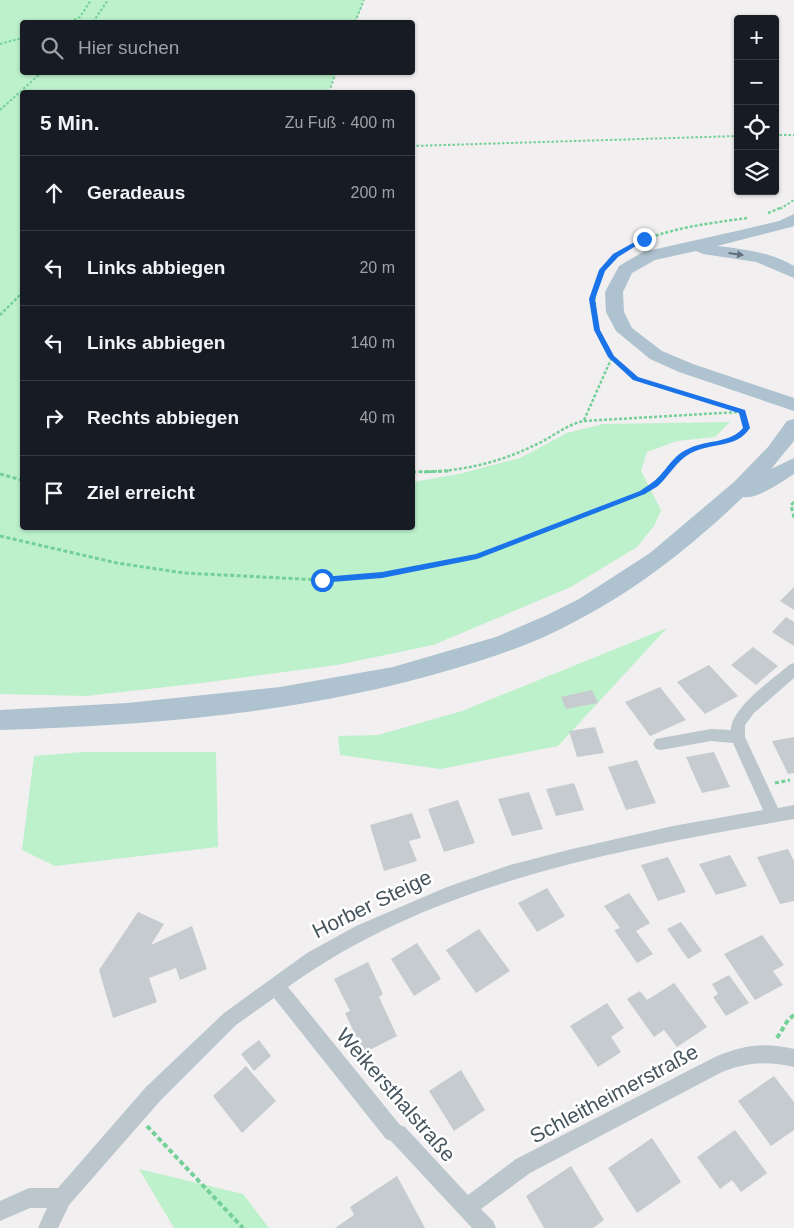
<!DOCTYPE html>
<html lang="de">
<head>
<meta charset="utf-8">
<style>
  body { margin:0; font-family:Arial,sans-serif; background:#20242c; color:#f1f3f6 }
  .controls { position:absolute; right:15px; top:15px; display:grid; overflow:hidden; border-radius:5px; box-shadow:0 1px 4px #0004 }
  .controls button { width:45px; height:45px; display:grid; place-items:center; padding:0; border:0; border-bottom:1px solid #363941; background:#171b24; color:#f1f3f6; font:25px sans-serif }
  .stop { position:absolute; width:15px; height:15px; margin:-11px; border:4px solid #1a73e8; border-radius:50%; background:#fff }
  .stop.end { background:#1a73e8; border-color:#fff; box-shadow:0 1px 5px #0008 }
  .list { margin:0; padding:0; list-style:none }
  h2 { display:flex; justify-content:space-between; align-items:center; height:65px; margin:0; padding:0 20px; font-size:21px }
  h2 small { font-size:16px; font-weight:400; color:#9ea1a6 }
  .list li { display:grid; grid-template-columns:32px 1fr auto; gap:15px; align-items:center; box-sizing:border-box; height:75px; padding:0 20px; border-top:1px solid #363941 }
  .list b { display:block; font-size:19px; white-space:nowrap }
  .list em { font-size:16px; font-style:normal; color:#9ea1a6 }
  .icon { flex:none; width:28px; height:28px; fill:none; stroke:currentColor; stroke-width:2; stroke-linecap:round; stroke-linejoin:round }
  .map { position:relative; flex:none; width:794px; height:1228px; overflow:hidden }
  .search { position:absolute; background:#171b24; box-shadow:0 1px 4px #0004; left:20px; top:20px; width:395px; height:55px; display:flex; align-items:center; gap:12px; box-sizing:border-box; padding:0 18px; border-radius:5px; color:#9ea1a6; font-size:19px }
  .panel { position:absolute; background:#171b24; box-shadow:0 1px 4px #0004; left:20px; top:90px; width:395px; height:440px; border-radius:5px }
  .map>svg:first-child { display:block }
</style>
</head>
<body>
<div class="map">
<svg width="794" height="1228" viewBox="0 0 794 1228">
  <rect width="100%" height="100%" fill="#f2eff0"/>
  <!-- green -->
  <g fill="#bcf1cb">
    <polygon points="0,0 364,0 356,22 22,22 22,72 336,73 327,92 22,92 22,528 412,528 413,482 459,474 520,458 567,433 603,424 730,422 715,437 677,441 647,452 641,471 661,510 654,526 637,547 571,587 433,645 337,665 202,683 86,696 0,694"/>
    <polygon points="667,628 558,746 440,769 340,755 338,736 378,735 462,711"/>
    <polygon points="84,752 216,752 218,847 55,866 22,850 34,756"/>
    <polygon points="139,1169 243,1194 269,1228 174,1228"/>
  </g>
  <!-- building -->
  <g fill="#c6cbcf">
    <polygon points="794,587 794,610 780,601"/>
    <polygon points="786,617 794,622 794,646 772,632"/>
    <polygon points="753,647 778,666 756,685 731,665"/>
    <polygon points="709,665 738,696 705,714 677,682"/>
    <polygon points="660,687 686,720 650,736 625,702"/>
    <polygon points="592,690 598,703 566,709 561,697"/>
    <polygon points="595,727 604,753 577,757 569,731"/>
    <polygon points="794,737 794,773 788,774 772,741"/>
    <polygon points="714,752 730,787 702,793 686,757"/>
    <polygon points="637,760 656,803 626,810 608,767"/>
    <polygon points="574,783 584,810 556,816 546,789"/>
    <polygon points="529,792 543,829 512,836 498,799"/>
    <polygon points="458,800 475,843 444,852 428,809"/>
    <polygon points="412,813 421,838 409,841 417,861 384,871 370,825"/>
    <polygon points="788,849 794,861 794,901 780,904 757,857"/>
    <polygon points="730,855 747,886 716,895 699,864"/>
    <polygon points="668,857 686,892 658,901 641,865"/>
    <polygon points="547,888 565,916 537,932 518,903"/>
    <polygon points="629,893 650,923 636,931 653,954 637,963 614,930 620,928 604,906"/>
    <polygon points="138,912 164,924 151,945 192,926 207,969 180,980 176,968 149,978 157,1002 113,1018 99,970"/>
    <polygon points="681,922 702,951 688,959 667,929"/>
    <polygon points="479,929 510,971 476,993 446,950"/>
    <polygon points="762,935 784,965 773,971 783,985 755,1000 724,954"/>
    <polygon points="417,943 441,979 414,996 391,959"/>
    <polygon points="368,962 383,994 379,997 397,1036 364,1053 345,1013 350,1011 334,979"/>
    <polygon points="729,975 749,1003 726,1016 713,997 718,994 712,984"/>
    <polygon points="674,983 707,1027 677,1047 664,1030 654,1037 627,999 640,991 647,1000"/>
    <polygon points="607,1003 624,1028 611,1037 621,1052 598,1067 570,1026"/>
    <polygon points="259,1040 271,1056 254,1071 241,1054"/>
    <polygon points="246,1066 276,1101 242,1133 213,1096"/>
    <polygon points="461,1070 485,1110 454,1131 429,1091"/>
    <polygon points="774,1076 794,1102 794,1130 771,1146 738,1101"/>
    <polygon points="735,1130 767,1173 741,1192 732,1180 720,1189 697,1157"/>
    <polygon points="652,1138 681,1182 637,1213 608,1168"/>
    <polygon points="571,1166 604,1220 593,1228 544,1228 526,1196"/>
    <polygon points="397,1176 425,1228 335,1228 354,1215 350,1207"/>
  </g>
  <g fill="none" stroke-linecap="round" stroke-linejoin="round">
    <!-- path-far3 -->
    <g stroke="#73d097" stroke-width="2" stroke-dasharray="2.5 2" stroke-linecap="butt">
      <polyline points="70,22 80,17 91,0"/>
      <polyline points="93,22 108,0"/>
      <polyline points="355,22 364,0"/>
      <polyline points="0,44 22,38"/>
      <polyline points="329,92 336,72"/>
      <polyline points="0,110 42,72"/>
      <polyline points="775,135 794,135"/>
      <polyline points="412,146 738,136"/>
      <polyline points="780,209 794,200"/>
    </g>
    <!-- path-far2 -->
    <g stroke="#73d097" stroke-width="2.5" stroke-dasharray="3 2" stroke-linecap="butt">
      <polyline points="768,213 782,207"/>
      <polyline points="0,315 22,293"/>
      <polyline points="584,420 612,357"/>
      <path d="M424,472C463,471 501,462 535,445C551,438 566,425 583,421L739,412"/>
      <path d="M666,472C673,464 679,456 689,451C709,442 730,445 746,428L743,412C720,405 697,397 674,390C661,386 645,385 634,377C614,363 595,336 595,310C595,303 594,294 596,287C611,232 700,225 747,218"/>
    </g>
    <!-- path-far1 -->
    <g stroke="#73d097" stroke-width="3" stroke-dasharray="4 2.5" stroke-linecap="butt">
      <polyline points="412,472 450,471"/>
      <polyline points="0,474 22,480"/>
      <polyline points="794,502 791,505 794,518"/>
      <polyline points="0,536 117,563 184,573 322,580 382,575 477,556 643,492 657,482 668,471"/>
      <polyline points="775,783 790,780"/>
    </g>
    <!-- path -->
    <g stroke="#73d097" stroke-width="4" stroke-dasharray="5 3" stroke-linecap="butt">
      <polyline points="777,1038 788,1020 794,1015"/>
      <polyline points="147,1126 243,1228"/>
    </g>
    <!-- minor -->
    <path fill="#bbc6cd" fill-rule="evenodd" d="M794,663V678L754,713L745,725V737L778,808L794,805V819C619,850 435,881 288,987L400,1125L405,1127L468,1195L516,1159L717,1056C746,1045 763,1042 794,1049V1067C767,1061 748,1062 722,1072L530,1173L481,1209L493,1221L496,1228H472L391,1141L386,1139L274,998L236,1025L160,1101L69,1205L58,1228H38L47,1208H30L0,1221V1201L29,1188H58L146,1087L224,1013L307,953L356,926L447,887L510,865L572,849L673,826L763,810L733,743L711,741L661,750L656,749L653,744L656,739L661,738L711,729L731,730C731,708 773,679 789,665Z"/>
    <!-- primary -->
    <g fill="#aec3cf" fill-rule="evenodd">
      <path d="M794,214V226L791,227L717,246C743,249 771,252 794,266V278L756,262L703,254L696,251L655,260L632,273L623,292L624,312L632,328L662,351L693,364L794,398V411L679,372L650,359L616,331L606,312L605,292L619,266L643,252L741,230L779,221Z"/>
      <path d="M794,419V441L771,469L794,458V474C783,481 756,500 743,497C693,545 638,589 576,621C538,642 495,657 453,669C307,713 152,725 0,730V710L127,703L280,687L393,667L496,637L545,616L579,599L650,553L734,482L768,447L787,421Z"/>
    </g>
  </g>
  <!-- one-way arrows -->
  <defs><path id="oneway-solid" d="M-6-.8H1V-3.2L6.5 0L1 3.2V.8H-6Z" transform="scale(1.25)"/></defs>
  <use fill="#61707a" href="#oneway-solid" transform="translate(736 254) rotate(8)"/>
  <!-- route -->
  <path fill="#1a73e8" d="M642,238L647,239L618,257L605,271L595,299L600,330L614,356L638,377L745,410L750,428C736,449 712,442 691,453C676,461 670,475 658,486C654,489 649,491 645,494L477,559L382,578L319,583L318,580L322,577L382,572L476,554L640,491C644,488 649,485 653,482C667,471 672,455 690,448C707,440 731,443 743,428L739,413L633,380L608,357L594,330L589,299L599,270L613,254Z"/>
  <g text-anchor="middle" stroke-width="5" stroke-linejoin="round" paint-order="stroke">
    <!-- near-street labels -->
    <g font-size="21" fill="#47555e" stroke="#fff">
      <text transform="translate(372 904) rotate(-26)" y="7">Horber Steige</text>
      <text transform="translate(614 1094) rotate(-28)" y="7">Schleitheimerstraße</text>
      <text transform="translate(396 1095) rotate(49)" y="7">Weikersthalstraße</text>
    </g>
  </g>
</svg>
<div class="controls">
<button>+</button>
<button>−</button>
<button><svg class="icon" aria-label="locate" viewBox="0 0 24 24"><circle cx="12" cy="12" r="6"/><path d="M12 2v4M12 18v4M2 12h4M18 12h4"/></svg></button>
<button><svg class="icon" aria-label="layers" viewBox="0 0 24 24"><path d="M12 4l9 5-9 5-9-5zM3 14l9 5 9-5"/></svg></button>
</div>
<div class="stop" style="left:322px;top:580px"></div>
<div class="stop end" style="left:644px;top:239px"></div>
<div class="search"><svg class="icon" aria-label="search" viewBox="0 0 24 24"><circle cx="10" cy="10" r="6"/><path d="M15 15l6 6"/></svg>Hier suchen</div>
<section class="panel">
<h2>5 Min.<small>Zu Fuß · 400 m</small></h2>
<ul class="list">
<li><svg class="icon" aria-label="ahead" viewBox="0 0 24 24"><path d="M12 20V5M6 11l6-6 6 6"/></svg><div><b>Geradeaus</b></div><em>200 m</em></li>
<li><svg class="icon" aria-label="left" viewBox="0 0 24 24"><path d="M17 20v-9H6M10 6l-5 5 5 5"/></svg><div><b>Links abbiegen</b></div><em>20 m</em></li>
<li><svg class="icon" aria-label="left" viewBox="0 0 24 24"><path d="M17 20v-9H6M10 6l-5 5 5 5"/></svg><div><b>Links abbiegen</b></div><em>140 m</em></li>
<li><svg class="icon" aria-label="right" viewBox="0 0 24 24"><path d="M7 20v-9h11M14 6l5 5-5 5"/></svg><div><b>Rechts abbiegen</b></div><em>40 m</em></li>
<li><svg class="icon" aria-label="arrive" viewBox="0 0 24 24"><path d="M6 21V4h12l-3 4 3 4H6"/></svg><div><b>Ziel erreicht</b></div></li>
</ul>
</section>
</div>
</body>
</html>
